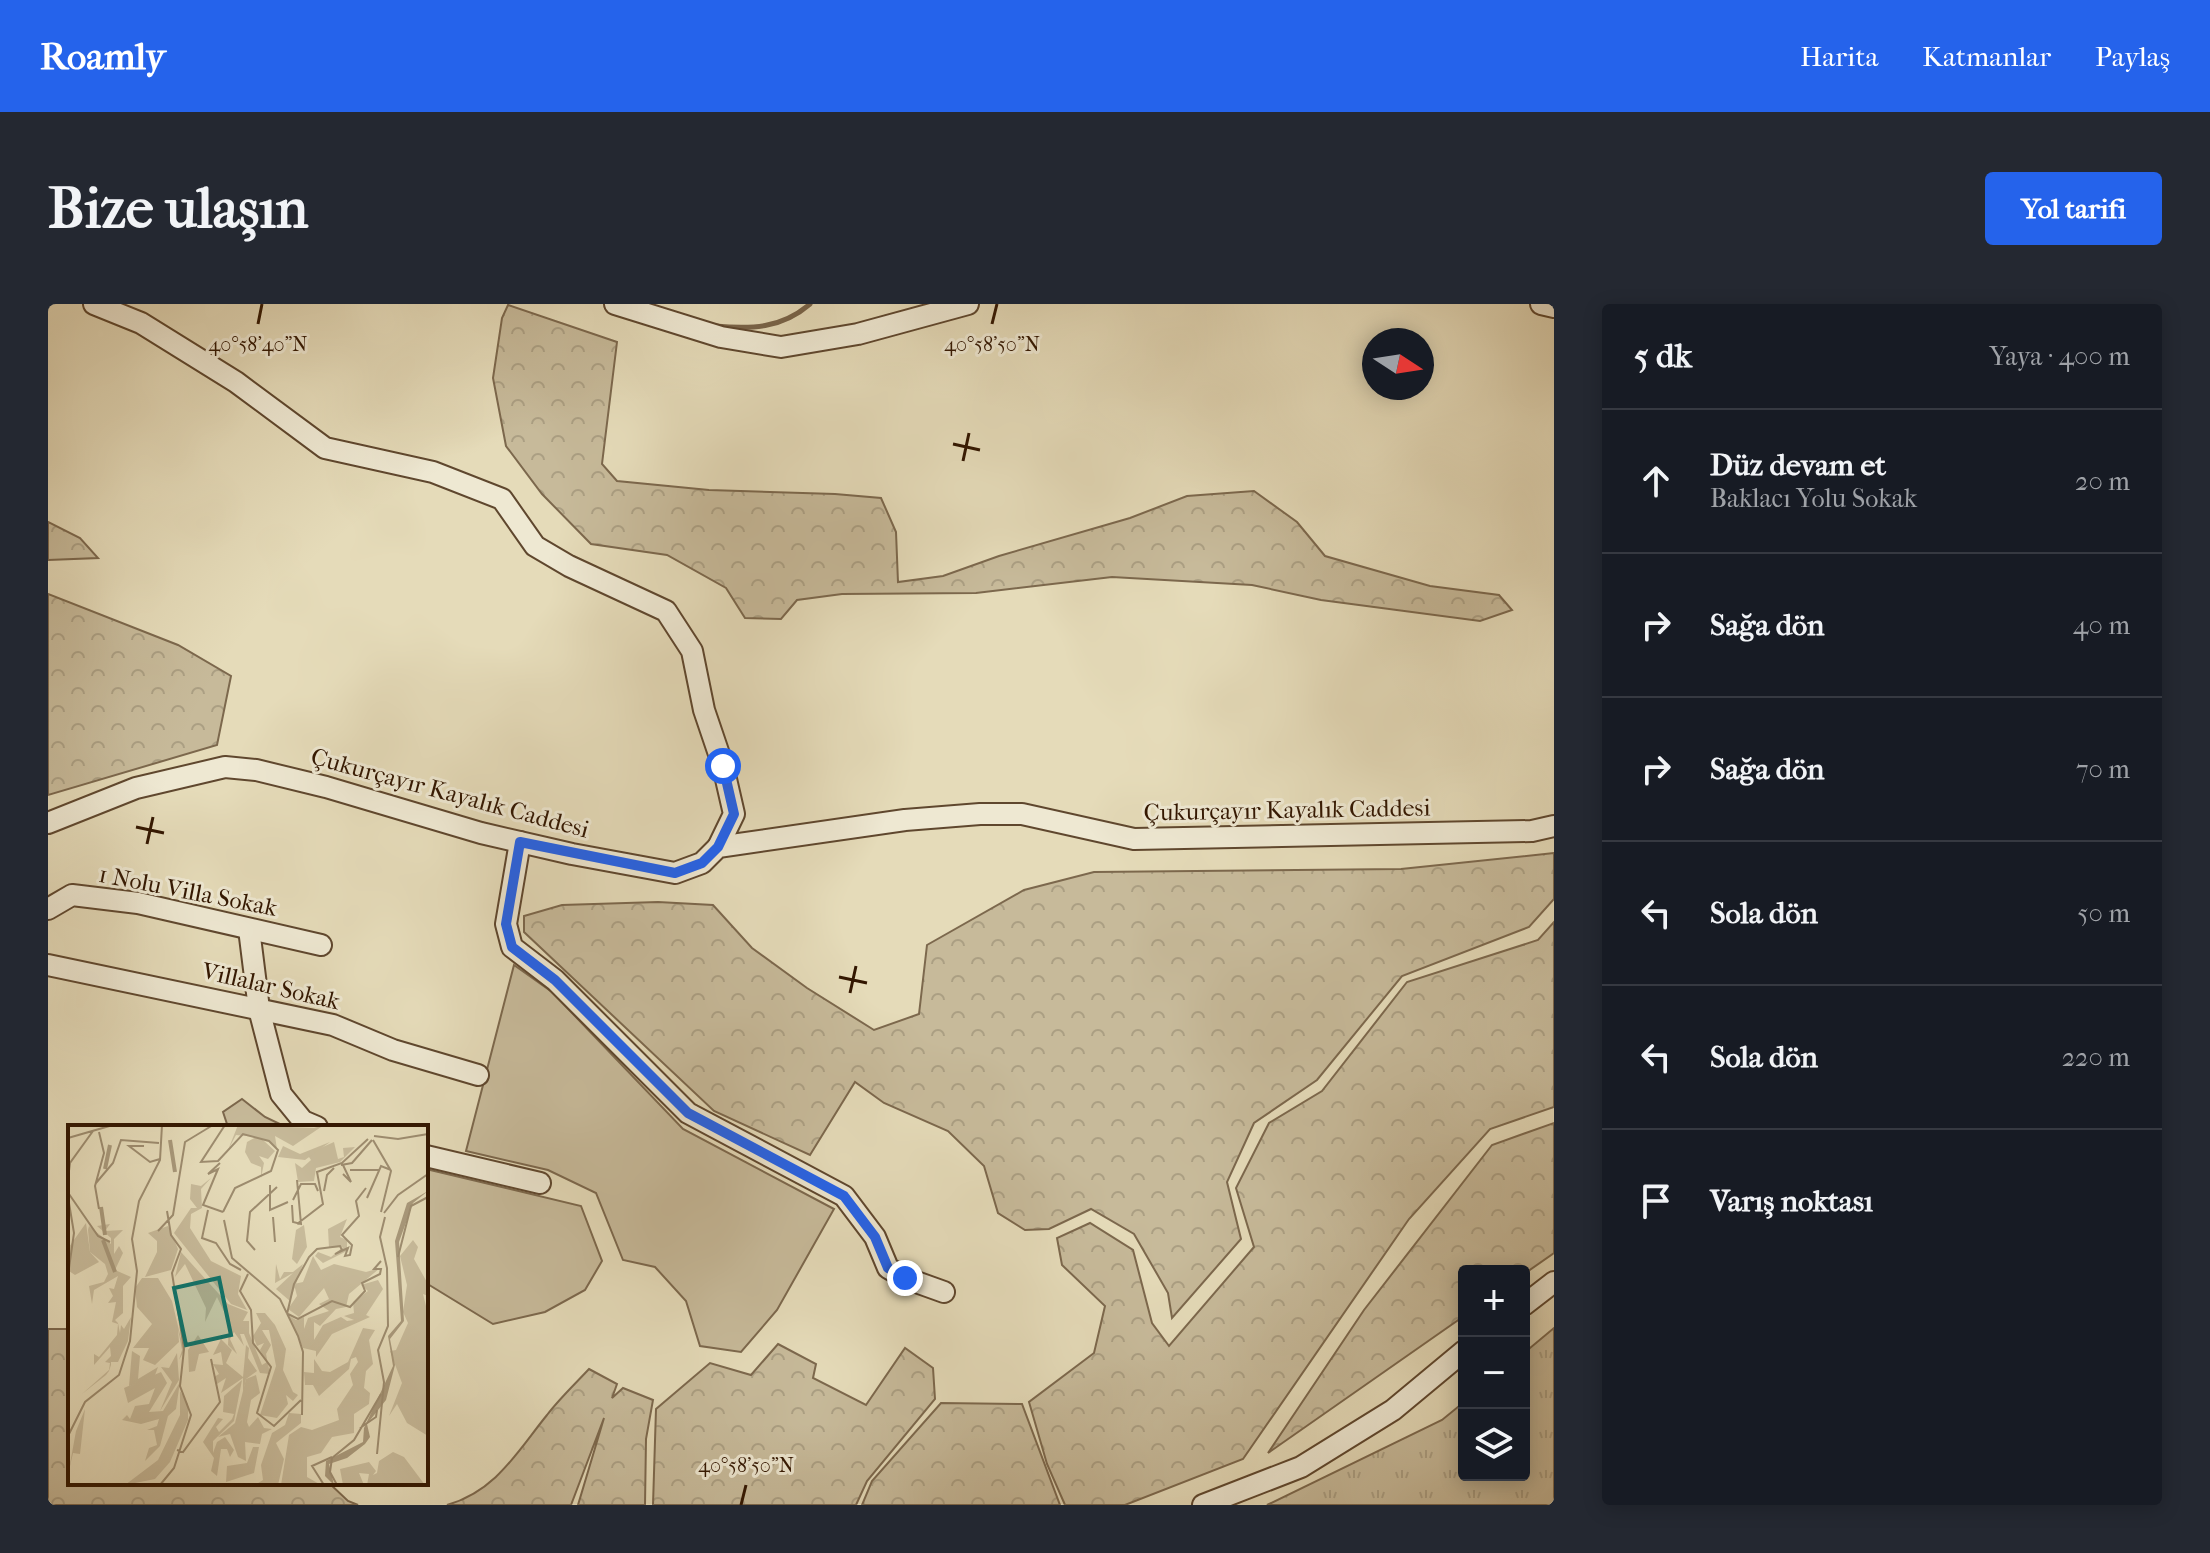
<!DOCTYPE html>
<html lang="tr">
<head>
<meta charset="utf-8">
<style>
  body { margin:0; font-family:"IM FELL French Canon",serif; background:#242831; color:#f1f3f6 }
  .controls { position:absolute; right:24px; bottom:24px; display:grid; overflow:hidden; border-radius:8px; box-shadow:0 4px 20px #0003 }
  .controls button { width:72px; height:72px; display:grid; place-items:center; padding:0; border:0; border-bottom:2px solid #363941; background:#171b24; color:#f1f3f6; font:40px sans-serif }
  .compass { position:absolute; left:1314px; top:24px; width:72px; height:72px; border-radius:50%; background:#171b24; box-shadow:0 4px 20px #0003; rotate:102deg }
  .stop { position:absolute; width:24px; height:24px; margin:-18px; border:6px solid #2563eb; border-radius:50%; background:#fff }
  .stop.end { background:#2563eb; border-color:#fff; box-shadow:0 2px 8px #0008 }
  .list { margin:0; padding:0; list-style:none }
  h2 { display:flex; justify-content:space-between; align-items:center; height:104px; margin:0; padding:0 32px; font-size:34px }
  h2 small { font-size:26px; font-weight:400; color:#9ea1a6 }
  .list li { display:grid; grid-template-columns:52px 1fr auto; gap:24px; align-items:center; box-sizing:border-box; height:144px; padding:0 32px; border-top:2px solid #363941 }
  .list b { display:block; font-size:30px; white-space:nowrap }
  .list p { margin:0; font-size:26px; white-space:nowrap; color:#9ea1a6 }
  .list em { font-size:26px; font-style:normal; color:#9ea1a6 }
  .icon { flex:none; width:44px; height:44px; fill:none; stroke:currentColor; stroke-width:2; stroke-linecap:round; stroke-linejoin:round }
  .map { position:relative; flex:none; width:1506px; height:1201px; overflow:hidden; border-radius:8px }
  header { display:flex; align-items:center; gap:48px; box-sizing:border-box; height:112px; padding:0 40px; background:#2563eb; color:#fff }
  header strong { font-size:38px }
  nav { display:flex; gap:44px; margin-inline-start:auto; font-size:28px }
  .intro { display:flex; align-items:center; justify-content:space-between; box-sizing:border-box; height:192px; padding:0 48px }
  h1 { margin:0; font-size:56px }
  .button { padding:20px 36px; border-radius:8px; background:#2563eb; color:#fff; font-size:28px; font-weight:700 }
  main { display:flex; gap:48px; padding:0 48px }
  aside { flex:1; background:#171b24; border-radius:8px; box-shadow:0 4px 20px #0003 }
  .map>svg:first-child { display:block }
</style>
</head>
<body>
<header>
<strong>Roamly</strong>
<nav><a>Harita</a><a>Katmanlar</a><a>Paylaş</a></nav>
</header>
<div class="intro"><h1>Bize ulaşın</h1><a class="button">Yol tarifi</a></div>
<main>
<div class="map">
<svg width="1506" height="1201" viewBox="0 0 1506 1201">
  <defs>
    <pattern id="grass-tufts" width="24" height="20" patternUnits="userSpaceOnUse" patternTransform="scale(2)"><rect width="24" height="20" fill="#c7ba9a"/><path d="M3 7l-1-3M5 7V3M7 7l1-3M15 17l-1-3M17 17v-4M19 17l1-3" fill="none" stroke="#ab9f83"/></pattern>
    <pattern id="forest-crowns" width="20" height="18" patternUnits="userSpaceOnUse" patternTransform="scale(2)"><rect width="20" height="18" fill="#c7ba9a"/><path d="M2 6a3 3 0 1 1 6 0M12 15a3 3 0 1 1 6 0" fill="none" stroke="#ab9f83"/></pattern>
  </defs>
  <rect width="100%" height="100%" fill="#e5dbb9"/>
  <filter id="stains"><feTurbulence type="fractalNoise" baseFrequency=".0025" numOctaves="4"/><feColorMatrix values="0 0 0 0 .2 0 0 0 0 .09 0 0 0 0 .02 0 0 0 .5 -.17"/></filter>
  <radialGradient id="worn" r=".72"><stop offset=".6" stop-color="#630" stop-opacity="0"/><stop offset="1" stop-color="#630" stop-opacity=".3"/></radialGradient>
  <!-- grass -->
  <polygon fill="url(#grass-tufts)" stroke="#7c684d" stroke-width="2" points="1506,1024 1506,1201 1219,1201 1394,1116 1416,1098 1416,1171 1476,1171 1476,1049"/>
  <!-- forest -->
  <g fill="url(#forest-crowns)" stroke="#7c684d" stroke-width="2">
    <polygon points="460,1 569,38 554,160 569,177 661,186 787,190 833,194 848,228 850,278 895,272 951,252 1082,214 1139,192 1206,187 1249,218 1277,252 1382,282 1451,291 1464,306 1432,317 1273,296 1204,281 1064,273 928,289 794,290 749,296 733,315 697,314 678,284 619,251 543,240 494,190 458,142 445,74 454,14"/>
    <polygon points="0,218 32,234 50,254 0,256"/>
    <polygon points="0,290 130,341 183,372 169,441 0,491"/>
    <polygon points="1506,549 1506,595 1481,623 1354,672 1269,776 1206,819 1179,878 1193,935 1124,1014 1120,989 1086,930 1043,905 1001,925 977,926 950,909 936,862 900,827 836,799 807,778 762,851 666,807 476,628 476,612 514,601 610,598 665,601 704,644 759,684 826,726 871,710 879,641 976,586 1046,568 1353,565"/>
    <polygon points="1506,618 1506,803 1442,825 1361,915 1195,1155 1077,1201 1017,1201 999,1160 981,1098 1046,1049 1057,1002 1014,961 1009,934 1042,919 1085,946 1104,1019 1121,1042 1206,943 1188,884 1221,819 1274,787 1359,678 1490,636"/>
    <polygon points="1506,819 1506,949 1476,970 1476,967 1416,967 1416,1012 1220,1149 1316,1006 1444,841"/>
    <polygon points="0,1025 22,1025 22,1179 281,1179 300,1197 310,1201 0,1201"/>
    <polygon points="730,1040 768,1060 765,1074 818,1101 857,1044 885,1064 887,1095 819,1177 808,1201 605,1201 608,1105 662,1059 703,1071"/>
    <path d="M541,1065L569,1080L564,1094L575,1084L605,1096L598,1135L597,1201H530L556,1114L523,1201H399C448,1187 469,1148 499,1111C511,1095 527,1080 541,1065Z"/>
    <polygon points="893,1099 974,1100 1012,1201 814,1201 824,1177"/>
  </g>
  <!-- garden -->
  <g fill="#c7ba9a" stroke="#7c684d" stroke-width="2">
    <polygon points="466,661 504,688 635,825 786,905 729,1006 693,1048 652,1042 638,997 607,963 575,956 548,889 500,866 418,847"/>
    <polygon points="194,795 217,813 238,823 180,823 175,808"/>
    <polygon points="378,865 533,902 554,957 537,986 497,1008 445,1020 378,979"/>
  </g>
  <g fill="none" stroke-linecap="round" stroke-linejoin="round">
    <!-- stream -->
    <path stroke="#796449" stroke-width="5" d="M667,22C703,25 733,25 762,0"/>
    <defs>
      <g id="minor">
        <polyline points="46,0 93,19 188,78 277,144 385,168 454,195 487,242 521,262 618,307 644,347 656,406 675,462 686,510 670,543"/>
        <polyline points="567,0 673,33 733,43 810,30 920,0"/>
        <polyline points="1493,0 1506,3"/>
        <polyline points="0,519 88,484 177,463 208,466 278,483 433,529 524,550 627,569 654,559 670,543 857,516 932,510 974,510 1086,535 1484,527 1506,522"/>
        <polyline points="472,538 458,620 464,643 507,676 640,809 796,892 827,933 840,964 857,974 896,988"/>
        <polyline points="0,605 24,591 90,599 273,641"/>
        <polyline points="201,625 211,705 233,790 255,817 269,823"/>
        <polyline points="0,661 285,721 345,746 430,771"/>
        <polyline points="378,852 492,879"/>
        <polyline points="1476,1001 1506,978"/>
        <polyline points="1155,1201 1253,1163 1345,1106 1416,1047"/>
      </g>
    </defs>
    <!-- minor casing -->
    <use href="#minor" stroke="#5f472e" stroke-width="24"/>
    <!-- minor -->
    <use href="#minor" stroke="#eee8d2" stroke-width="20"/>
  </g>
  <g fill="none" stroke-linecap="round" stroke-linejoin="round">
    <!-- route -->
    <polyline stroke="#2563eb" stroke-width="10" points="675,462 686,510 670,543 654,559 627,569 472,538 458,620 464,643 507,676 640,809 796,892 827,933 840,964 857,974"/>
  </g>
  <!-- ticks -->
  <path fill="none" stroke="#321600" stroke-width="3" d="M210,20L214,0M944,20L949,0M905,140L932,146M915,157L921,129M88,523L116,529M99,540L105,513M791,673L819,679M802,689L808,662M693,1201L698,1181"/>
  <g text-anchor="middle" stroke-width="6" stroke-linejoin="round" paint-order="stroke">
    <!-- street labels -->
    <g font-size="24" fill="#321600" stroke="#eee8d2">
      <text transform="translate(402 489) rotate(15)" y="8">Çukurçayır Kayalık Caddesi</text>
      <text transform="translate(1239 506) rotate(-1)" y="8">Çukurçayır Kayalık Caddesi</text>
      <text transform="translate(140 587) rotate(11)" y="8">1 Nolu Villa Sokak</text>
      <text transform="translate(223 682) rotate(13)" y="8">Villalar Sokak</text>
    </g>
  </g>
  <!-- overview -->
  <g transform="translate(20 821)">
    <rect width="360" height="360" fill="#e5dbb9"/>
    <path d="M266,17L270,34L276,32L275,23L287,22L272,37L248,43L246,56L230,57L227,38L234,43L243,35L239,29ZM143,53L133,64L134,83L123,89L122,103L143,136L173,151L170,169L179,185L163,179L106,108L123,83H129L122,74L123,59L133,61ZM100,101L110,124L103,145L77,152L89,127V116L80,108ZM64,226L72,231L70,254L90,242L86,253L61,261ZM112,266L120,279V295L102,337L87,354L57,360L90,335L112,290Z" fill="#c7ba9a"/>
    <path d="M170,0L246,3L256,0L225,21L207,11L209,24L201,15H195L207,26L200,34L191,31L196,38L193,53V42L183,38L177,27L179,17L188,12L168,10L160,25ZM262,17L237,35L210,32L215,21L232,29ZM42,99L37,106L55,105L46,114V129L51,121L55,128L47,145L63,152L55,161V188L47,195L50,198L52,208L53,200L56,204L63,192L60,216L50,237H43V240L41,246L38,250L14,269L41,245L42,238L37,237L43,231L42,222L26,240V229L31,232L49,210L50,199L44,197L48,177L40,178L45,171L41,163L46,164L50,151L26,165L24,179L21,161L36,157L40,149L37,139L22,127L20,105L21,101L43,119V113L29,101ZM345,115L350,122L346,134L360,159V171L355,169L360,189V311L339,298L329,279L321,291L334,258L322,226L328,225L340,198L335,187L339,160L332,131ZM113,127L160,179L180,187L175,196H181V208L194,240L199,237L192,225L196,218L189,221L185,211L193,198L188,188H197L207,200L218,224L215,245L225,267L220,264L230,270L225,276L218,270L220,279L209,293L192,290L208,241L201,205H194L203,220L198,229L202,249L192,248L176,209H172L176,221L166,207L162,214L169,229L160,220L161,197L149,172L137,197L138,183L117,139L107,152ZM245,131L253,145L266,139L298,147L312,143L281,169L278,182L268,184L252,201L246,197V215L255,200L273,192L279,196L286,195L276,191L286,188L285,177L300,166L293,160L310,155L315,164L298,190L302,192L264,209L248,232V226L235,223L220,190L228,195L236,192V204L240,193L261,186L251,179L261,174L256,163L231,192L220,184L229,171L226,159L235,157ZM208,139L212,154L216,147H225L235,139L222,176L208,164L225,148L207,158ZM74,153H90L104,176L116,226L111,235L114,225L110,204L111,217L87,240L75,235L81,223H65L84,199L69,182L67,163ZM295,203L307,205L301,215L305,239L298,246L296,263L302,268L301,279L286,289V308L264,312L253,328L239,332V352L253,360H213L221,310L233,302L244,305L271,295L269,284L285,260L282,249L290,237L288,232L283,234L281,244L251,271L245,260H237L236,247L246,248V234L254,246L262,247L280,237ZM130,210L141,227L131,229L127,246L121,247L120,225ZM93,247L99,258L81,287L95,286L112,257L108,284L100,291L92,321L77,336L81,323L89,320L86,305H79L89,301L91,294L73,299L54,295L59,290L62,294L67,281L81,279L87,263L60,278L56,263ZM188,250L192,268L183,275L179,297L181,302L190,292L196,303L204,304L194,309L192,319L177,317L178,336L170,332L162,309L150,312L167,298L178,254ZM174,255L166,296L145,316V328L149,317L157,312L166,325L162,332L159,324H153L149,351L143,346L146,333L135,317L150,293L155,294L148,302L151,307L164,294L166,289L155,287L156,271ZM17,284L12,329L5,328L0,350L8,306ZM185,322H191L186,348L158,357L159,341L179,338ZM325,327L336,332L357,360H299L301,349L291,348L296,360H275L272,344L301,337L308,346L305,350L309,348L311,336Z" fill="#c7ba9a"/>
    <path d="M18,98L22,127L31,137L7,150L1,146V122Z" fill="#c7ba9a"/>
    <path d="M279,94L272,112L279,115V126L255,138L247,131L250,127L263,132L275,122L261,123L260,104ZM236,100L239,122L229,139L224,134L228,105ZM153,214L164,225L158,238L175,252L178,220L181,223L180,233L189,246L178,254L175,269V253L153,268L158,253L149,259L146,252L151,249L145,239L155,240L153,227L145,230ZM109,228L111,255L92,286L104,257L93,242L101,243ZM221,288L233,289V298L208,318L216,334L210,360H187L195,355L193,340L204,308L217,300Z" fill="#c7ba9a"/>
    <path d="M360,66L345,78L331,117L336,196L322,214L327,240L318,275L299,299L302,312L297,319L279,333L261,339L266,360L257,351L258,336L295,317L296,303L325,241L320,211L333,196L327,116L339,78Z" fill="#a8987a"/>
    <path fill="none" stroke="#a8987a" stroke-width="4" d="M102,15L107,47M37,44L42,20M33,82L37,110M35,115L47,147"/>
    <path fill="none" stroke="#9d8c6f" stroke-width="2" d="M31,7L36,28L27,61L31,84M306,11L330,14L360,9M0,13L45,0M305,15L323,46L313,87M76,21H61L82,37L92,34M152,38L140,49L150,44L135,80L155,87M273,40L284,38L304,15M282,45H311M275,49L283,57L275,40M0,54L2,38L25,6M28,58L45,38L53,15L91,18M202,60V85L220,77M256,66L259,50L266,43M1,69L30,111L42,117M0,72L6,108L0,150M299,73L313,41L323,45M225,75L233,59H247L250,66M224,80L225,97L233,99L229,55M140,85L134,113L148,118L162,139L173,145M155,87L167,63L203,46L210,25L201,16L175,9L150,36L133,37L157,0M316,88L330,70L360,49M205,92L207,117M156,95L164,133L212,174L230,211L235,227L234,290M229,99L255,79L249,47L274,38L300,14M90,106L105,90L117,17L145,0M187,125L179,116L182,87L209,62M330,132L343,81L360,72M180,149L172,166L183,185L185,218L203,242L189,288L206,301L233,275M219,189L226,159L241,132L249,124L272,121L274,125L267,129L280,123L277,131L282,130L284,120L274,110L291,91L288,76L298,63M220,189L230,194L264,176L282,182L297,166L294,158L312,149L313,144H306L313,136M292,303L308,292L309,285M0,311L17,277L51,250L62,216L69,146L64,114L71,76L92,35L94,0M109,325L115,327L152,277L143,234M309,329L316,257L310,225L320,201L319,143L312,112L317,92M92,360L106,343L123,290L112,261L116,224L104,148L113,124L103,110L99,86M256,360L244,341L264,332M269,360L262,347L264,333L286,315L313,269"/>
    <path fill="#0f766e" fill-opacity="0.15" stroke="#0f766e" stroke-width="4" d="M151,153L163,210L118,220L106,163Z"/>
    <rect width="360" height="360" fill="none" stroke="#321600" stroke-width="4"/>
  </g>
  <g font-size="20" text-anchor="middle" fill="#321600" stroke="#eee8d2" stroke-width="6" stroke-linejoin="round" paint-order="stroke">
    <text x="210" y="47">40°58'40"N</text>
    <text x="944" y="47">40°58'50"N</text>
    <text x="698" y="1168">40°58'50"N</text>
  </g>
  <rect width="100%" height="100%" filter="url(#stains)"/>
  <rect width="100%" height="100%" fill="url(#worn)"/>
</svg>
<div class="controls">
<button>+</button>
<button>−</button>
<button><svg class="icon" aria-label="layers" viewBox="0 0 24 24"><path d="M12 4l9 5-9 5-9-5zM3 14l9 5 9-5"/></svg></button>
</div>
<svg class="compass" viewBox="-18 -18 36 36"><path d="M0-13l5 13h-10z" fill="#e53935"/><path d="M0 13l5-13h-10z" fill="#9ea1a6"/></svg>
<div class="stop" style="left:675px;top:462px"></div>
<div class="stop end" style="left:857px;top:974px"></div>
</div>
<aside>
<h2>5 dk<small>Yaya · 400 m</small></h2>
<ul class="list">
<li><svg class="icon" aria-label="ahead" viewBox="0 0 24 24"><path d="M12 20V5M6 11l6-6 6 6"/></svg><div><b>Düz devam et</b><p>Baklacı Yolu Sokak</p></div><em>20 m</em></li>
<li><svg class="icon" aria-label="right" viewBox="0 0 24 24"><path d="M7 20v-9h11M14 6l5 5-5 5"/></svg><div><b>Sağa dön</b></div><em>40 m</em></li>
<li><svg class="icon" aria-label="right" viewBox="0 0 24 24"><path d="M7 20v-9h11M14 6l5 5-5 5"/></svg><div><b>Sağa dön</b></div><em>70 m</em></li>
<li><svg class="icon" aria-label="left" viewBox="0 0 24 24"><path d="M17 20v-9H6M10 6l-5 5 5 5"/></svg><div><b>Sola dön</b></div><em>50 m</em></li>
<li><svg class="icon" aria-label="left" viewBox="0 0 24 24"><path d="M17 20v-9H6M10 6l-5 5 5 5"/></svg><div><b>Sola dön</b></div><em>220 m</em></li>
<li><svg class="icon" aria-label="arrive" viewBox="0 0 24 24"><path d="M6 21V4h12l-3 4 3 4H6"/></svg><div><b>Varış noktası</b></div></li>
</ul>
</aside>
</main>
</body>
</html>
